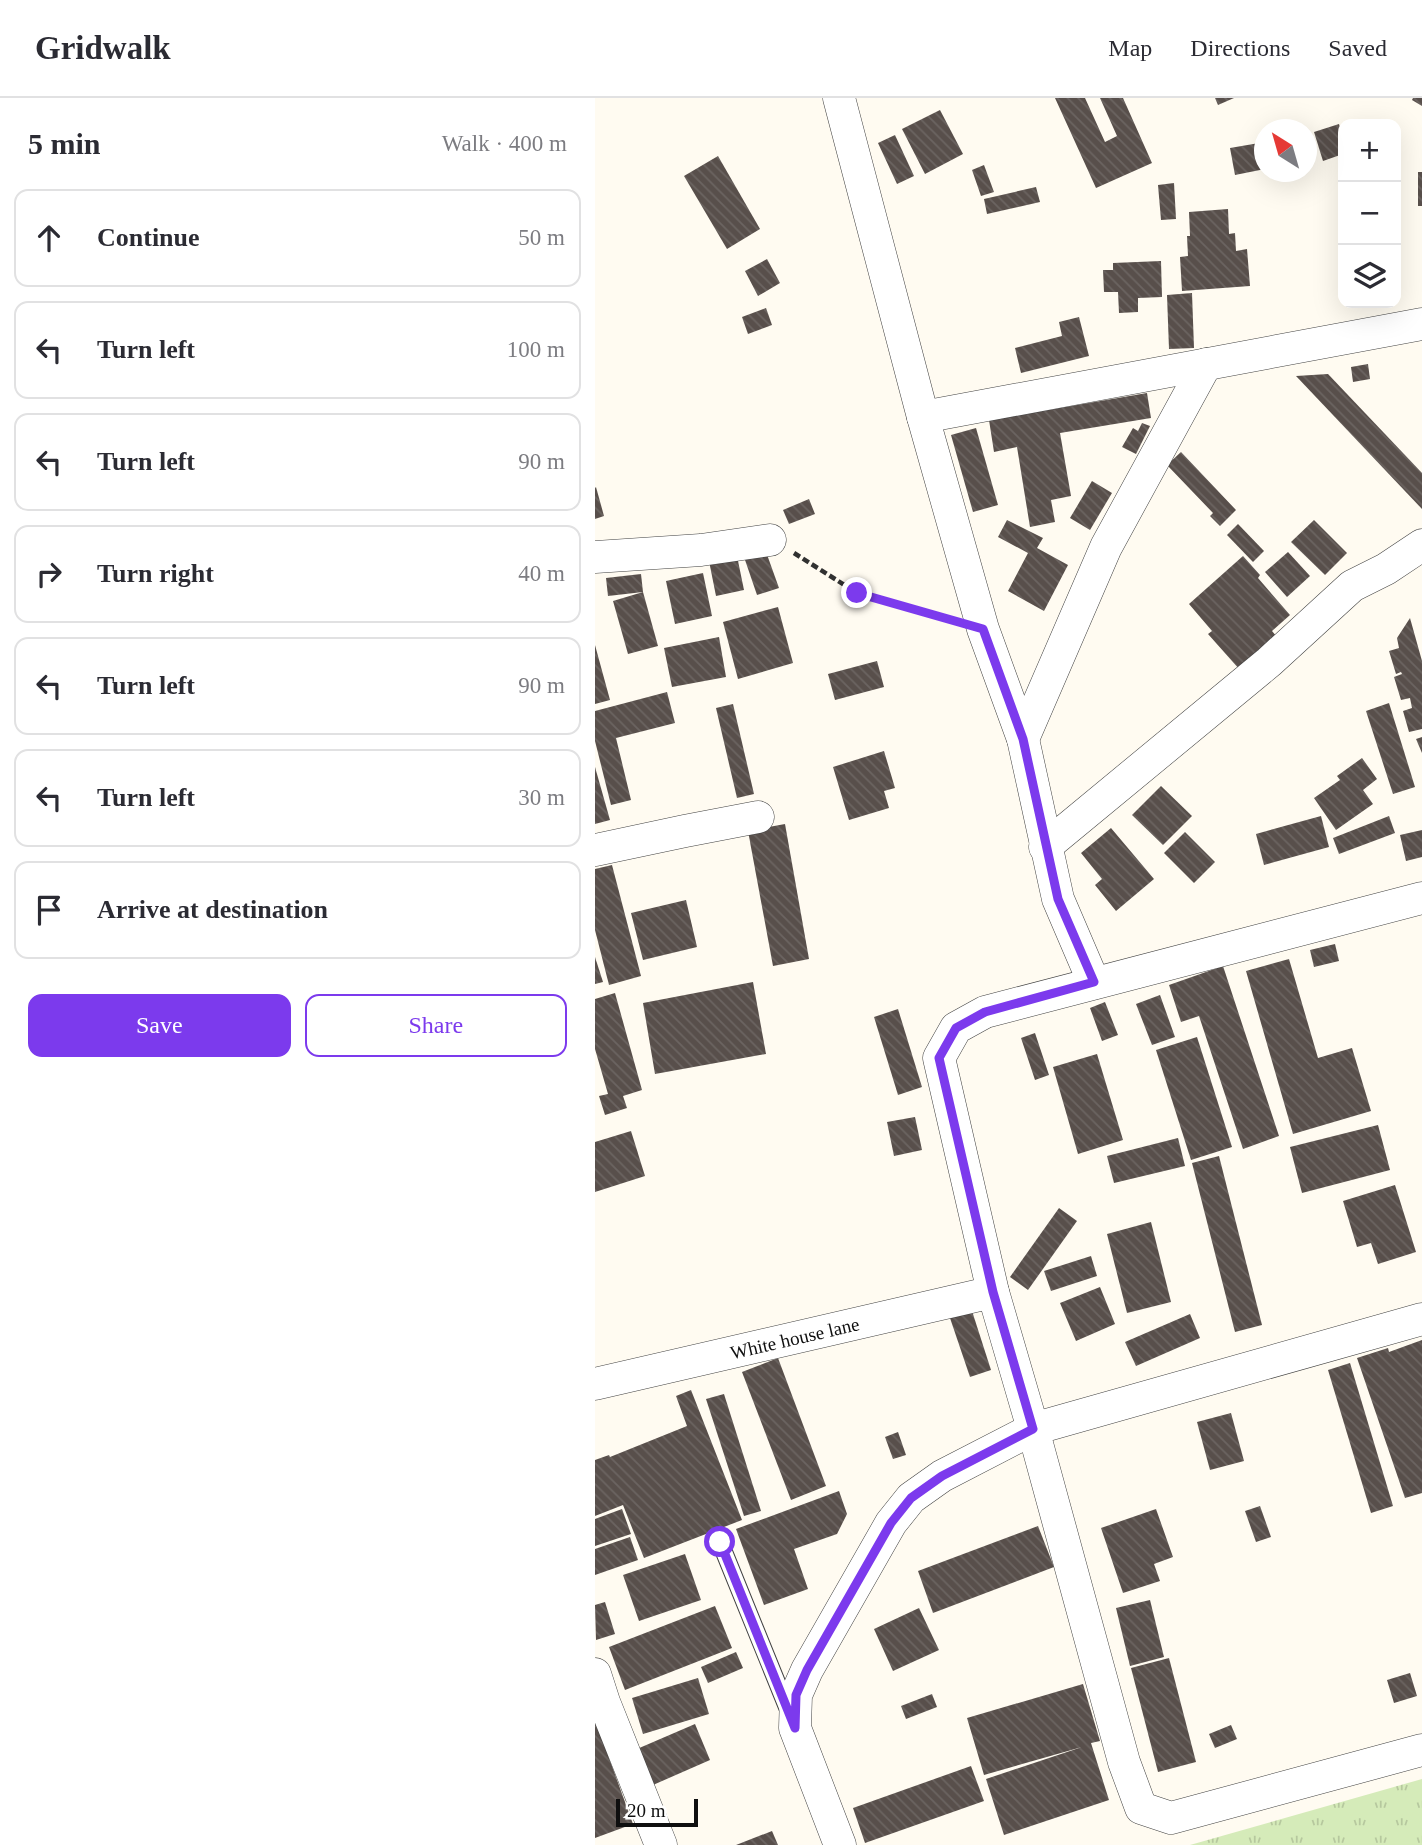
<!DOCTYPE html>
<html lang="en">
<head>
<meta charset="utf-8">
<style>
  body { margin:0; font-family:Georgia,serif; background:#f2f2f3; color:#2b2b33 }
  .controls { position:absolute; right:21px; top:21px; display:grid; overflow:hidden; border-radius:14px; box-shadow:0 7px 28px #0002 }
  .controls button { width:63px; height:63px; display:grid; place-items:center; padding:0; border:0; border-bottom:2px solid #e1e1e2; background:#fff; color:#2b2b33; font:35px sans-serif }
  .compass { position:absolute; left:659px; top:21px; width:63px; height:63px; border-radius:50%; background:#fff; box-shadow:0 7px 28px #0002; rotate:323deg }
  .scale { position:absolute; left:21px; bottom:18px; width:82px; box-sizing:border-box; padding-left:7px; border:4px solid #0f0f0f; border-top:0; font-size:19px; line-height:24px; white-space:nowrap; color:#0f0f0f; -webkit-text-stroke:5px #fff; paint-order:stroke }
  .stop { position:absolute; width:21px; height:21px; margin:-16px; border:5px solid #7c3aed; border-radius:50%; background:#fff }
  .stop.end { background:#7c3aed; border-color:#fff; box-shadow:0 2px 7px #0008 }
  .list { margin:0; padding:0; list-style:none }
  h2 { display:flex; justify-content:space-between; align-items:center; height:91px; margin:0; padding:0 28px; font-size:30px }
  h2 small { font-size:23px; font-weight:400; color:#7c7c81 }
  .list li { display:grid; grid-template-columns:46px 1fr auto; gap:21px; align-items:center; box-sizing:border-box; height:98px; margin:0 14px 14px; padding:0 14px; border:2px solid #e1e1e2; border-radius:14px }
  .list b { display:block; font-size:26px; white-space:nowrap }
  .list em { font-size:23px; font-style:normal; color:#7c7c81 }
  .actions { display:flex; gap:14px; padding:21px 28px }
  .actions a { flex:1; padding:16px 0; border:2px solid #7c3aed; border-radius:14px; text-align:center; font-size:24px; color:#7c3aed }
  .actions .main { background:#7c3aed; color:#fff }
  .icon { flex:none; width:38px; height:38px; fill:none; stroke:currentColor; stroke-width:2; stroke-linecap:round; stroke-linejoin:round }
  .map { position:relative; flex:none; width:827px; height:1747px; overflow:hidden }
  header { display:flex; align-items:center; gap:42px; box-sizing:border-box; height:98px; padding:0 35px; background:#fff; border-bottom:2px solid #e1e1e2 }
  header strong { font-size:33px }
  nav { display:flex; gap:38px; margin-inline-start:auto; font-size:24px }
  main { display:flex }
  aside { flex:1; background:#fff }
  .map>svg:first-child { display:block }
</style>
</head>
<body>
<header>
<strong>Gridwalk</strong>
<nav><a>Map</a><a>Directions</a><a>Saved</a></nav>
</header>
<main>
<aside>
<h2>5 min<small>Walk · 400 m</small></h2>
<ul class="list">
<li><svg class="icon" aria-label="ahead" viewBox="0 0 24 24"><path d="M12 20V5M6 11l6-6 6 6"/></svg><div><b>Continue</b></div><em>50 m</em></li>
<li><svg class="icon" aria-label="left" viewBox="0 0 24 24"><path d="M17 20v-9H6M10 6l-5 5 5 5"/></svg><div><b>Turn left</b></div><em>100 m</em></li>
<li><svg class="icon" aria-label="left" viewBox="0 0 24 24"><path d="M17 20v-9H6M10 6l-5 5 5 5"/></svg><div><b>Turn left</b></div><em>90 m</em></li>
<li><svg class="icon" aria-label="right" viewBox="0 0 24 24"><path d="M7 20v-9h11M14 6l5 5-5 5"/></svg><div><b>Turn right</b></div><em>40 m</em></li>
<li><svg class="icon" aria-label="left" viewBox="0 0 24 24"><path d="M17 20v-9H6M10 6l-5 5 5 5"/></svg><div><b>Turn left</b></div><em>90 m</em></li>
<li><svg class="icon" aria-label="left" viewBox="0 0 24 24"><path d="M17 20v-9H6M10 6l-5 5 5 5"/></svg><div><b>Turn left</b></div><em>30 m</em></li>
<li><svg class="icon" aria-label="arrive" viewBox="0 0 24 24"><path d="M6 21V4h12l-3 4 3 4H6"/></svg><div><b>Arrive at destination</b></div></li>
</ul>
<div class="actions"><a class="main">Save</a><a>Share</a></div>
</aside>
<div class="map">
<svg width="827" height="1747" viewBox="0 0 827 1747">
  <defs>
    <pattern id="park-tufts" width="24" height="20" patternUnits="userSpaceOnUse" patternTransform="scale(1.75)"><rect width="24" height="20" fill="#d5ebb9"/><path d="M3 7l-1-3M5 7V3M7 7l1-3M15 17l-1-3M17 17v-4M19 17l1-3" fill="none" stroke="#b6c89e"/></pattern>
    <pattern id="building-back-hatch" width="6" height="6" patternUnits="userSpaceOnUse" patternTransform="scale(1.75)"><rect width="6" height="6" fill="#584f4b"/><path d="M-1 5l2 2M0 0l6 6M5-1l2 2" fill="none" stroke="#6b6461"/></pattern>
  </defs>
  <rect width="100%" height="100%" fill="#fffbf1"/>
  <!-- park -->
  <polygon fill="url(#park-tufts)" points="827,1681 827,1747 595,1747"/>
  <!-- building -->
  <g fill="url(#building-back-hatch)">
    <polygon points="460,0 490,0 510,44 522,38 505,0 528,0 557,65 501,90"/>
    <polygon points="620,0 639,0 623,7"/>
    <polygon points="818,0 827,0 827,8 817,2"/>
    <polygon points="345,12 368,56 330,76 307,31"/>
    <polygon points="744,26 748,42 748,56 728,63 719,34"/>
    <polygon points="300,37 319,78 302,86 283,45"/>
    <polygon points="670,44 670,71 640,77 635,50"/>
    <polygon points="123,58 165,131 132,151 89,78"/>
    <polygon points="389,67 399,94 386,98 377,72"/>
    <rect x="823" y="74" width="4" height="34"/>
    <polygon points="579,85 581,121 566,122 563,87"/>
    <polygon points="441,89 445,104 392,116 389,101"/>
    <polygon points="633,111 634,136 640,135 641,153 652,151 655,188 587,193 585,159 593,158 592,138 595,138 594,114"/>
    <polygon points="172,161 185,185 163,198 150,173"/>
    <polygon points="566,163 567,199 543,200 543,214 524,215 523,194 509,194 508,172 518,172 518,165"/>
    <polygon points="597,195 599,250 574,251 572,197"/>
    <polygon points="171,210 177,227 153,236 147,219"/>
    <polygon points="484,219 494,258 426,275 420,250 467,238 464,224"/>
    <polygon points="773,266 775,281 758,284 756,269"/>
    <polygon points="733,276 827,375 827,411 701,278"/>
    <polygon points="552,295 556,320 465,335 476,398 456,402 460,424 435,429 422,349 399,354 394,322"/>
    <polygon points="547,325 555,328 541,356 527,349 538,330 543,333"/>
    <polygon points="381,330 403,407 378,414 356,337"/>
    <polygon points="586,354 641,412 625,428 615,418 618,415 572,367"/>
    <polygon points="497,383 517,395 495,432 475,420"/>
    <polygon points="1,389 9,418 0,421 0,390"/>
    <polygon points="214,401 220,416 194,426 188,412"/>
    <polygon points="412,422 448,440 442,450 473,467 449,513 413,493 433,455 403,439"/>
    <polygon points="719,422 752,455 730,477 696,444"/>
    <polygon points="643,426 669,453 658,464 632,437"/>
    <polygon points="170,451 184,490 162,497 149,459"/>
    <polygon points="693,454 715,478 692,499 670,474"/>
    <polygon points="142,458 149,492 121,498 114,463"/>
    <polygon points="648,458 665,477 663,480 695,517 677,533 682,539 645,572 613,536 617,533 594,506"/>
    <polygon points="108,475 117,518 80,526 71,483"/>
    <polygon points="46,476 48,494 13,498 11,480"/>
    <polygon points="48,494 63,548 33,556 18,503"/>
    <polygon points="183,509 198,565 143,581 128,524"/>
    <polygon points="815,520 827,563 827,631 814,634 808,613 817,610 815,600 806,602 799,579 807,576 806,574 801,576 794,553 804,550 802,540"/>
    <polygon points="124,539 131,579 77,589 69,550"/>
    <polygon points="0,547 15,602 0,606"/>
    <polygon points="282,563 289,589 240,602 233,576"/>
    <polygon points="72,594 80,625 21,640 36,702 16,707 0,643 0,613"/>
    <polygon points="794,605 820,689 798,696 771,613"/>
    <polygon points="138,606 159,696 142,700 121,610"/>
    <polygon points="827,639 827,655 821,641"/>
    <polygon points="289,653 300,690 289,693 294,710 254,722 238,669"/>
    <polygon points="767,660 782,681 768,692 778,706 741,732 719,700 745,682 742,678"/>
    <polygon points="0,669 15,722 0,726"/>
    <polygon points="566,688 597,718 568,747 537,717"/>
    <polygon points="726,718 734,749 669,767 661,736"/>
    <polygon points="794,718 800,735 744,756 738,740"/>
    <polygon points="190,726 214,861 178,868 153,733"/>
    <polygon points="516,730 559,781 521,813 500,787 507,781 486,755"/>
    <polygon points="827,732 827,759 811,763 805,737"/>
    <polygon points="590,734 620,764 599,785 569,755"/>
    <polygon points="17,767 46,878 14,887 0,832 0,771"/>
    <polygon points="91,802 102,849 48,862 36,815"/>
    <polygon points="740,846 744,863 719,869 715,852"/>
    <polygon points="0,859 8,884 0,886"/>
    <polygon points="694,861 723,960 757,950 776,1013 698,1036 651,873"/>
    <polygon points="628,868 684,1038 648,1051 604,918 586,924 574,887"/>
    <polygon points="158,884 171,956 60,976 48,905"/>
    <polygon points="20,895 47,992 28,998 32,1010 10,1017 4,998 13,996 0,951 0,901"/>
    <polygon points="565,897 580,939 557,947 541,906"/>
    <polygon points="510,904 523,937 507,943 495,910"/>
    <polygon points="303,911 327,989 303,997 279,919"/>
    <polygon points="440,935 454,977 440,982 426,940"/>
    <polygon points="602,939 637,1049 596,1062 561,952"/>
    <polygon points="502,956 528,1042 483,1056 458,969"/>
    <polygon points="320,1019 327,1052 299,1058 292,1024"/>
    <polygon points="783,1027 795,1072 707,1095 695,1049"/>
    <polygon points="36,1033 50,1078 0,1094 0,1044"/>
    <polygon points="583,1040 590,1068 519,1085 512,1058"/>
    <polygon points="624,1058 667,1227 640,1234 597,1065"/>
    <polygon points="800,1087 821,1154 783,1166 776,1145 762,1149 748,1103"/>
    <polygon points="464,1110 482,1123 433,1192 415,1179"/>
    <polygon points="556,1124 576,1204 532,1215 512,1136"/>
    <polygon points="496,1158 502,1178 456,1193 449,1173"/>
    <polygon points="505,1189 520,1226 481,1243 465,1205"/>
    <polygon points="377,1213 396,1272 375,1279 355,1220"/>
    <polygon points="595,1216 605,1240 541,1268 530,1244"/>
    <polygon points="827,1242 827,1395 810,1400 762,1260 793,1250 794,1254"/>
    <polygon points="183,1260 231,1388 196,1402 147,1274"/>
    <polygon points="755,1265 798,1408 776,1415 733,1272"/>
    <polygon points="96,1292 147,1422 49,1460 28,1407 0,1418 0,1362 14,1357 15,1359 92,1328 81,1298"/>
    <polygon points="129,1296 166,1413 149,1418 111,1301"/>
    <polygon points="636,1315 649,1363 615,1372 602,1324"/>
    <polygon points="303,1334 311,1357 298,1361 290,1339"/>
    <polygon points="244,1393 252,1416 242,1436 199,1451 213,1491 169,1507 141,1431"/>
    <polygon points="665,1408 676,1439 661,1444 650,1413"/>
    <polygon points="27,1411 36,1436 0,1448 0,1421"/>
    <polygon points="561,1411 578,1459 559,1466 565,1483 528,1495 506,1430"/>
    <polygon points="443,1428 459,1469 338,1515 323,1473"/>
    <polygon points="35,1439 43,1462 0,1477 0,1451"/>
    <polygon points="90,1456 106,1502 44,1523 28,1477"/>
    <polygon points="555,1502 569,1559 535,1568 521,1510"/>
    <polygon points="10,1504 20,1536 1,1542 0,1507"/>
    <polygon points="120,1508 137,1550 30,1592 14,1549"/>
    <polygon points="324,1510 344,1552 298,1573 279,1531"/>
    <polygon points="141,1554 148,1570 113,1585 106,1569"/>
    <polygon points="574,1560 601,1664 563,1674 536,1570"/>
    <polygon points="815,1575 822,1598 799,1605 792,1582"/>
    <polygon points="103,1580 114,1616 48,1636 37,1600"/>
    <polygon points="488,1586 505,1643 496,1645 514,1702 409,1737 391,1681 487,1649 389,1677 372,1620"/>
    <polygon points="337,1596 342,1609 311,1621 306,1608"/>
    <polygon points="0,1621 15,1646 10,1649 38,1726 0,1740"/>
    <polygon points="100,1626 115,1662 58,1687 42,1651"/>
    <polygon points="636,1627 642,1641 620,1650 614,1636"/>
    <polygon points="376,1668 389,1703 270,1745 258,1710"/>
    <polygon points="177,1733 183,1747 141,1747"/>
  </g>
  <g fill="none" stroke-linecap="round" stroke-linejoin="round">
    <defs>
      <polyline id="lane" points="125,1444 194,1614"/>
      <g id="street">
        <polyline points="244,0 328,319 388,531 428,641 463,801 499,885"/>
        <polyline points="328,319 827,226"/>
        <polyline points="0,459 106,452 175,442"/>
        <polyline points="428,641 511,449 611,266"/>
        <polyline points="450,749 674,564 757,488 791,471 827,447"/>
        <polyline points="0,752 90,733 163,719"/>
        <polyline points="827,800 390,914 361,930 344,960 398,1194 438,1331 529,1664 546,1710 576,1720 827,1652"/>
        <path id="s1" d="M0,1286L398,1194"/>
        <polyline points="0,1576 9,1604 66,1747"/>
        <polyline points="245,1747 200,1630 201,1597 212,1572 296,1425 316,1400 347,1378 438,1331 827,1221"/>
      </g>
    </defs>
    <!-- lane casing -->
    <use href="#lane" stroke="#424242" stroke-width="18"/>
    <!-- street casing -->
    <use href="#street" stroke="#424242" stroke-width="33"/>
    <!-- path -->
    <polyline stroke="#313131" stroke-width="4.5" stroke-dasharray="7 3.5" stroke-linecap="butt" points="199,455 262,495 357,522"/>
    <!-- lane -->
    <use href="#lane" stroke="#fff" stroke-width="16"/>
    <!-- street -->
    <use href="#street" stroke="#fff" stroke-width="32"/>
  </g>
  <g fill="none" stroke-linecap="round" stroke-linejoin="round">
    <!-- route -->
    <polyline stroke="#7c3aed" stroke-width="9" points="125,1444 200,1630 201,1597 212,1572 296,1425 316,1400 347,1378 438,1331 398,1194 344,960 361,930 390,914 499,884 463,801 428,641 388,531 262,495"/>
  </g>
  <g text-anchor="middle" stroke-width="7" stroke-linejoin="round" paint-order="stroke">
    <!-- street labels -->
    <g font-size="19" fill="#0f0f0f" stroke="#fff">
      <text dy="7" stroke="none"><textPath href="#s1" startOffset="205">White house lane</textPath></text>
    </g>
  </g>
</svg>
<div class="controls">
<button>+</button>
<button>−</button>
<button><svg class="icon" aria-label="layers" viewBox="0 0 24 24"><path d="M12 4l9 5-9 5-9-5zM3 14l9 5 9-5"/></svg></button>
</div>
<svg class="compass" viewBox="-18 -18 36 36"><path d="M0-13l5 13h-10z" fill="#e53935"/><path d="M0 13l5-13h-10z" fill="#7c7c81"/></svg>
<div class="scale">20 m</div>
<div class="stop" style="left:125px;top:1444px"></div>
<div class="stop end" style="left:262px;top:495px"></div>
</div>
</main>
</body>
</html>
